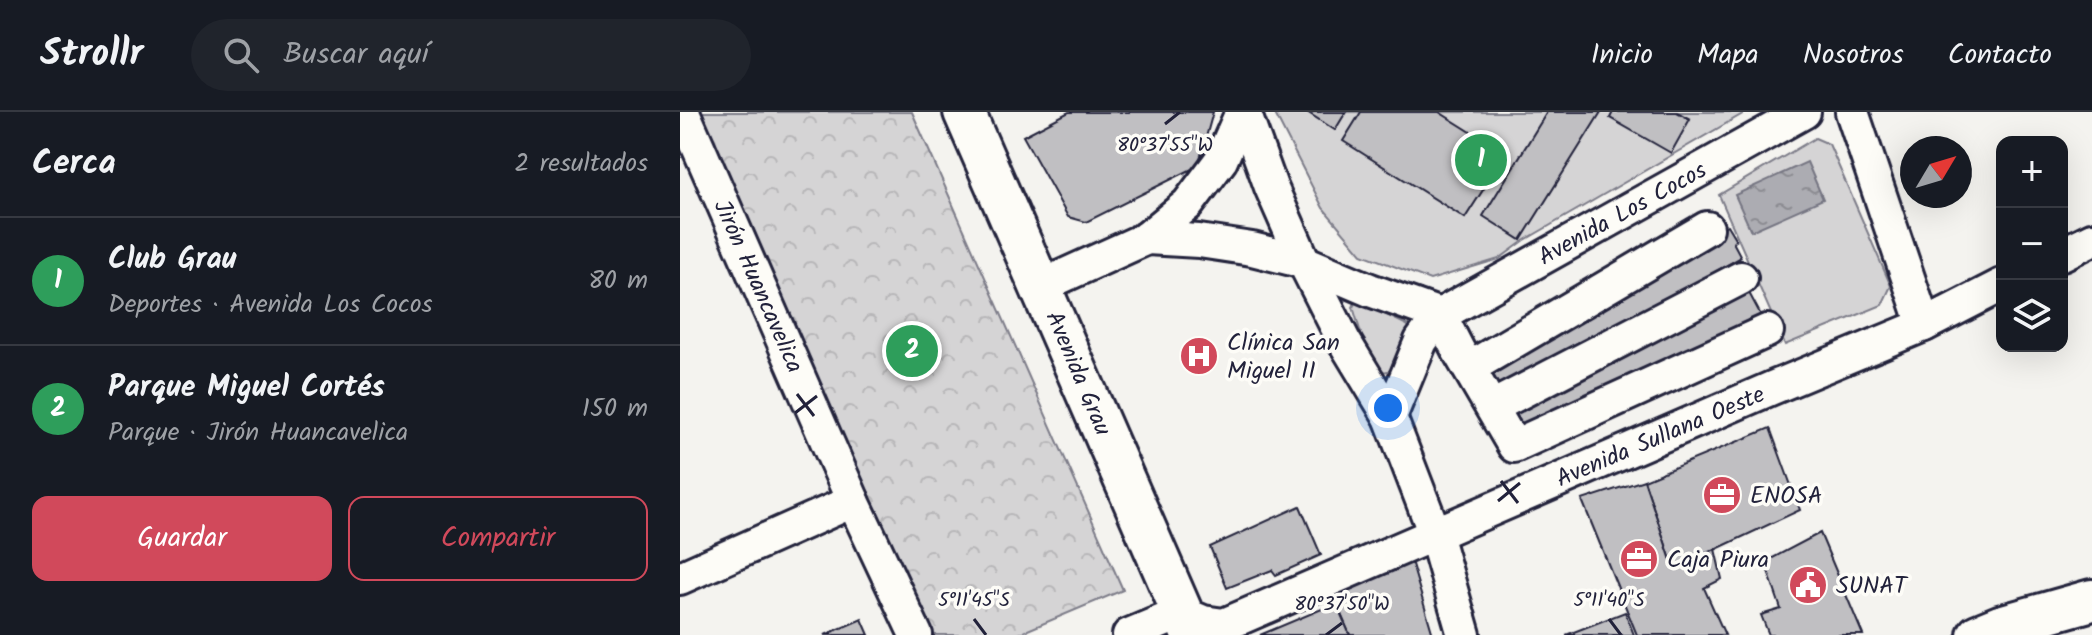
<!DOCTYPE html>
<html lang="es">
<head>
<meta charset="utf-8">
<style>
  body { margin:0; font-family:Kalam,sans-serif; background:#20242c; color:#f1f3f6 }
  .controls { position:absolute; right:24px; top:24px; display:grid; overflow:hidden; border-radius:16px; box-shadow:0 8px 32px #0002 }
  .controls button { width:72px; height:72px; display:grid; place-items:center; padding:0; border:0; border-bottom:2px solid #363941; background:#171b24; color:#f1f3f6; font:40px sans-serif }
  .compass { position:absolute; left:1220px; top:24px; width:72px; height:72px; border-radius:50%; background:#171b24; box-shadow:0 8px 32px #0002; rotate:52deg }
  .you { position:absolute; left:708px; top:296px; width:28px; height:28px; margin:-20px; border:6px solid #fff; border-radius:50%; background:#1a73e8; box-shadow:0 0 0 12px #1a73e833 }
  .badge { display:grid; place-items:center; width:52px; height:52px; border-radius:50%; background:#d1495b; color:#fff; font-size:26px; font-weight:700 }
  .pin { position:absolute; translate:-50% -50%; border:4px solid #fff; box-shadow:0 2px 8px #0006 }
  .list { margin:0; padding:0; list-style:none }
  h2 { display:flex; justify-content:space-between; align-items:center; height:104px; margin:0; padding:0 32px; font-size:34px }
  h2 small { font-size:26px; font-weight:400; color:#9ea1a6 }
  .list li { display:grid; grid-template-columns:52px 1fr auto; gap:24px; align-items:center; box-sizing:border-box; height:128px; padding:0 32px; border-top:2px solid #363941 }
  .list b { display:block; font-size:30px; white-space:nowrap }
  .list p { margin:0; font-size:26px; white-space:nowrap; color:#9ea1a6 }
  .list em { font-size:26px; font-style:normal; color:#9ea1a6 }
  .actions { display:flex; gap:16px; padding:24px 32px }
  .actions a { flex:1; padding:18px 0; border:2px solid #d1495b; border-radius:16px; text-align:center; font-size:28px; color:#d1495b }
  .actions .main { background:#d1495b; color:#fff }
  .icon { flex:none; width:44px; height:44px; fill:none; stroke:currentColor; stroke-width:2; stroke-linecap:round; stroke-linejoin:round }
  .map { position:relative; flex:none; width:1412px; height:523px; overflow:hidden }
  header { display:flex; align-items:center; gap:48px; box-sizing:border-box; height:112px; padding:0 40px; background:#171b24; border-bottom:2px solid #363941 }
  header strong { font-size:38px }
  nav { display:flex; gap:44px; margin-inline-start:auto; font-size:28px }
  .search { width:560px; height:72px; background:#20242c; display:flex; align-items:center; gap:20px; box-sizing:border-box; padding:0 28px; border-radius:44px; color:#9ea1a6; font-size:30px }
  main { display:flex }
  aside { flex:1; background:#171b24 }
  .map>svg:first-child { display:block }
</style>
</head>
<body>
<header>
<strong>Strollr</strong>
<div class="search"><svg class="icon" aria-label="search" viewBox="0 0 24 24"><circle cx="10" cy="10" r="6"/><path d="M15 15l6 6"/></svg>Buscar aquí</div>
<nav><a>Inicio</a><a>Mapa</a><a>Nosotros</a><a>Contacto</a></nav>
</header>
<main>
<aside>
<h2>Cerca<small>2 resultados</small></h2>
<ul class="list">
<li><span class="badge" style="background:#2e9e5b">1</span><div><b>Club Grau</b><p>Deportes · Avenida Los Cocos</p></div><em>80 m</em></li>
<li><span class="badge" style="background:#2e9e5b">2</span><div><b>Parque Miguel Cortés</b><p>Parque · Jirón Huancavelica</p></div><em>150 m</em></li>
</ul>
<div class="actions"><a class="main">Guardar</a><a>Compartir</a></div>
</aside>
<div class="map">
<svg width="1412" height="523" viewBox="0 0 1412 523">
  <defs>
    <pattern id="forest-crowns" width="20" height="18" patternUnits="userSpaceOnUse" patternTransform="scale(2)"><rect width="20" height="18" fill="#d5d4d5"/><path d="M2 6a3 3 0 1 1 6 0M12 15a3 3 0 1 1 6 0" fill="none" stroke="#b7b6b8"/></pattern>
    <pattern id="water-ripples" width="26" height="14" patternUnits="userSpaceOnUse" patternTransform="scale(2)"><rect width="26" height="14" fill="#acacb2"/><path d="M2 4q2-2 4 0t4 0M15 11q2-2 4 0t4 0" fill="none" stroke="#8c8c92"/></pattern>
  </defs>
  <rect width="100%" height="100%" fill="#f4f3ef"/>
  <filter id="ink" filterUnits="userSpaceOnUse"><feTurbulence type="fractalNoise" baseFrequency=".0125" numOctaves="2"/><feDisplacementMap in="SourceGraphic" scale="16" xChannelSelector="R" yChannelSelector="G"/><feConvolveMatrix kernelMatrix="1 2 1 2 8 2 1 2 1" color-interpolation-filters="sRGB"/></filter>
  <g filter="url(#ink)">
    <!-- grass -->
    <g fill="#d5d4d5" stroke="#7c7b88" stroke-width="2">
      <polygon points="594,0 1066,0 845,128 819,147 750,168 682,142 643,96"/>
      <polygon points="1135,26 1149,32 1211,174 1202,193 1105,233 1039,83"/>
      <path d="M680,190L727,213L732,218L713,257C708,259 705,261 700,258C687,250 678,210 673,195L675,191Z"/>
    </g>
    <!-- forest -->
    <polygon fill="url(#forest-crowns)" stroke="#7c7b88" stroke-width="2" points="22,0 232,0 443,478 336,523 250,523"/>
    <!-- water -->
    <polygon fill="url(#water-ripples)" stroke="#757582" stroke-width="2" points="1127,50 1143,87 1071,119 1055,83"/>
    <!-- building -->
    <g fill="#c0bfc2" stroke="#22223b" stroke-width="2">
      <polygon points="389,0 533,0 518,54 406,110 388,105 343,24"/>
      <polygon points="627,0 666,0 655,18"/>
      <polygon points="681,0 759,0 826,42 785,106 663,29"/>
      <polygon points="867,0 921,0 841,128 803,104"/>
      <polygon points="933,0 997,0 1010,7 991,41 930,6"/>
      <polygon points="1047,113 1056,128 1053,130 1061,145 820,282 804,254"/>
      <polygon points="1068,179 1083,207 841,320 829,293"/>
      <polygon points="1090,316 1120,398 994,457 964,368"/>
      <polygon points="964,368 994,457 1035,437 1042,467 1024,476 1045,523 957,523 902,388"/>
      <polygon points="620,394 641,443 596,463 592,458 547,476 530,435"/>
      <polygon points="1140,421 1183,523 1089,523 1081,503 1101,497 1085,450"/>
      <polygon points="731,449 753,523 670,523 653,485"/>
      <polygon points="656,491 670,523 580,523"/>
      <polygon points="945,500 954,523 886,523"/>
      <polygon points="182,507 189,523 145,523"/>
    </g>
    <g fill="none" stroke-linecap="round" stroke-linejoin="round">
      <defs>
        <g id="minor">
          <polyline points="3,0 173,389 236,523"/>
          <polyline points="564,0 591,75 624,150 664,229 710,305 755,422 784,523"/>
          <polyline points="1172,0 1244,213"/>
          <polyline points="467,126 519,129 572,137 624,150 690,178 760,203"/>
          <polyline points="1382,142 1412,127"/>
          <polyline points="361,174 467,126 508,92 541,48 562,0"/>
          <polyline points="760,203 778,238 834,334 1087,219"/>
          <polyline points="789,256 1027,116"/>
          <polyline points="812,295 1061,166"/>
          <polyline points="710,305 741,229 760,203 1124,0"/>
          <polyline points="0,466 173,389"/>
          <polyline points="449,523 502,501 523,510 544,513 1092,276 1244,213 1322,173"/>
        </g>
        <g id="major">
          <polyline points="284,0 512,523"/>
          <polyline points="1298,523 1320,514 1412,488"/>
        </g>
      </defs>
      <!-- minor casing -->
      <use href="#minor" stroke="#22223b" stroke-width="38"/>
      <!-- major casing -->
      <use href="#major" stroke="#22223b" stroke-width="46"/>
      <!-- minor -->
      <use href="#minor" stroke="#fdfcf7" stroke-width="32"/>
      <!-- major -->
      <use href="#major" stroke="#fdfcf7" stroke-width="40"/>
    </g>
  </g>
  <!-- ticks -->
  <path fill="none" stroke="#22223b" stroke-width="3" d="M485,12L500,0M117,282L134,304M115,301L137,284M821,369L838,391M818,389L840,371M294,507L306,523M929,507L941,523M646,523L662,511"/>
  <!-- icons -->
  <defs>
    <symbol id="hospital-disc" viewBox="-11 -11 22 22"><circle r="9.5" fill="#d1495b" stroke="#fdfcf7"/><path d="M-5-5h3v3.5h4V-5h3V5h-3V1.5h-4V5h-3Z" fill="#fff"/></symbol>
    <symbol id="office-disc" viewBox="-11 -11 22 22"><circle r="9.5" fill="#d1495b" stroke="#fdfcf7"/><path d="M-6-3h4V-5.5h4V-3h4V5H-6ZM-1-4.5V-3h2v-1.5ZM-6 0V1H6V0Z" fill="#fff"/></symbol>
    <symbol id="civic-disc" viewBox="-11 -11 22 22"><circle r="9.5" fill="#d1495b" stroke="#fdfcf7"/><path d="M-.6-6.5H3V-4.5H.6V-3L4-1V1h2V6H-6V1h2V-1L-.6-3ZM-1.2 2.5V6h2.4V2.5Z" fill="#fff"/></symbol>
  </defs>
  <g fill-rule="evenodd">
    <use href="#hospital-disc" x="497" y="222" width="44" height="44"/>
    <use href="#office-disc" x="1020" y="361" width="44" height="44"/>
    <use href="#office-disc" x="937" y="425" width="44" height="44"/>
    <use href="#civic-disc" x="1106" y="451" width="44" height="44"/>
  </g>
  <g text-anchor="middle" stroke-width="7" stroke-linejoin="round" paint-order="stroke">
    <!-- street labels -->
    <g font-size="24" fill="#22223b" stroke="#fdfcf7">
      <text transform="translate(942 101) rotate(-29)" y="8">Avenida Los Cocos</text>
      <text transform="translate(79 174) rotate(66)" y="8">Jirón Huancavelica</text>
      <text transform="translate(399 261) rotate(67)" y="8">Avenida Grau</text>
      <text transform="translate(980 324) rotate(-23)" y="8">Avenida Sullana Oeste</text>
    </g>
    <!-- poi labels -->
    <g font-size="24" fill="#22223b" stroke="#fdfcf7" text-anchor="start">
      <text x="547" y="238">Clínica San<tspan x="547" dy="28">Miguel II</tspan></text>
      <text x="1070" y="391">ENOSA</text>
      <text x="987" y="455">Caja Piura</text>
      <text x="1156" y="481">SUNAT</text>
    </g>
  </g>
  <g font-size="20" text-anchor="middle" fill="#22223b" stroke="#fdfcf7" stroke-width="7" stroke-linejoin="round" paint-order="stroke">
    <text x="485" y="39">80°37'55"W</text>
    <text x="294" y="494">5°11'45"S</text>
    <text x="929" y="494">5°11'40"S</text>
    <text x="662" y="498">80°37'50"W</text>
  </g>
</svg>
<div class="controls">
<button>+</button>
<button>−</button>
<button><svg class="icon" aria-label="layers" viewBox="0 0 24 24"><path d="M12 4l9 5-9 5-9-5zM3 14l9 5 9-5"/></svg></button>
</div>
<svg class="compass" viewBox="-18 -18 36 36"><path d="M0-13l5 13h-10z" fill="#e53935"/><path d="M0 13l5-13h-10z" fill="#9ea1a6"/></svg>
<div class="you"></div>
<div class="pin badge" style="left:801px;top:48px;background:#2e9e5b">1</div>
<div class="pin badge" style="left:232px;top:239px;background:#2e9e5b">2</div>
</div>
</main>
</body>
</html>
